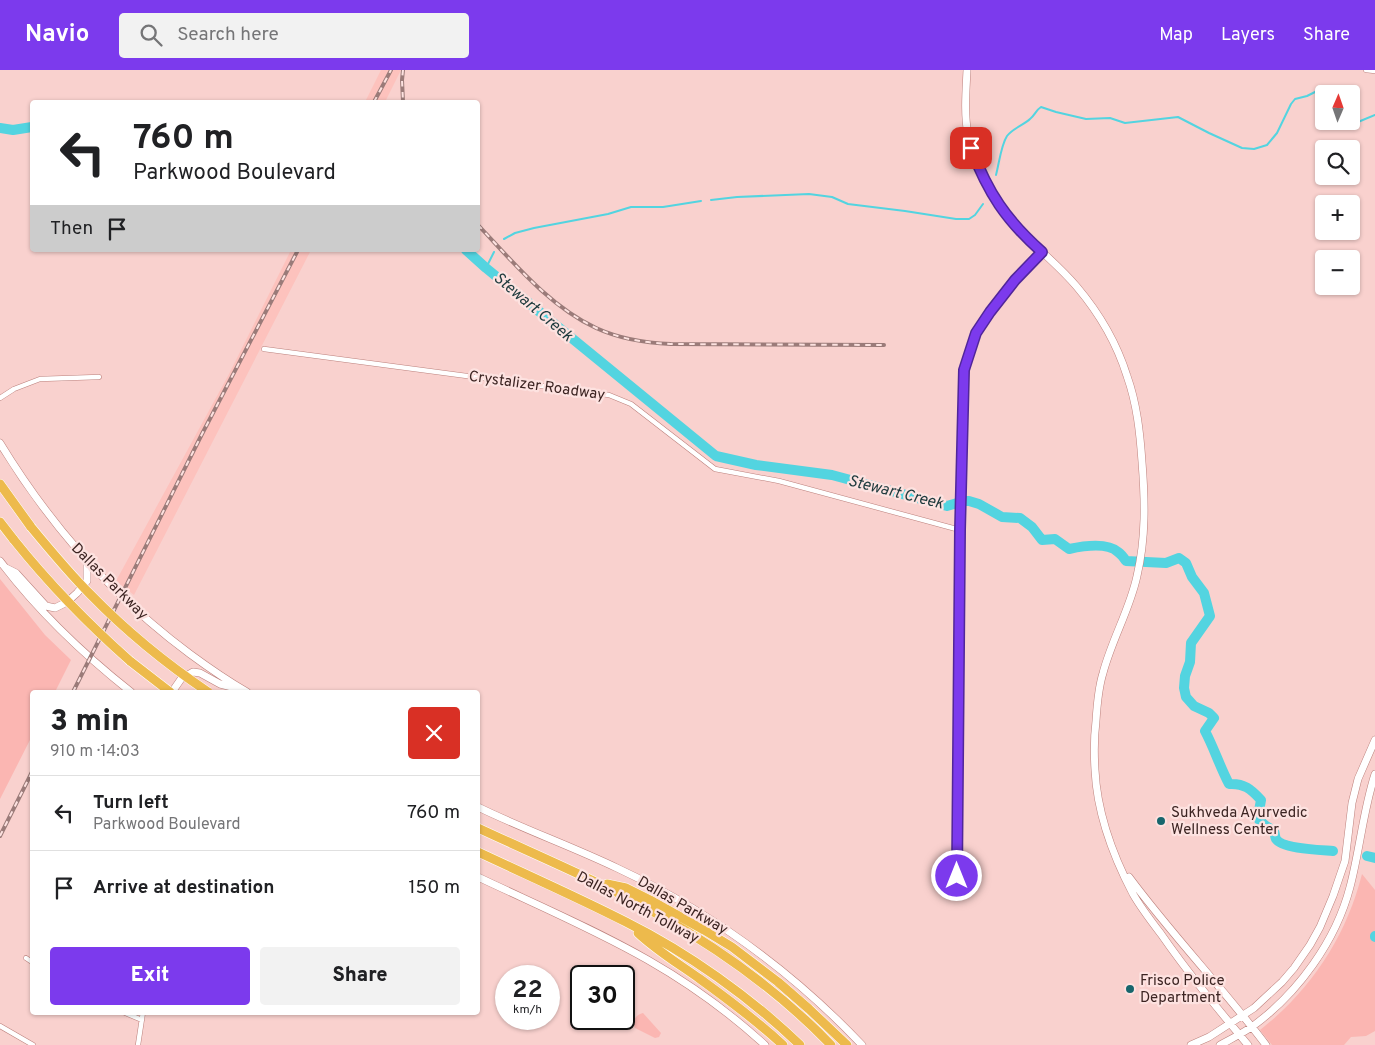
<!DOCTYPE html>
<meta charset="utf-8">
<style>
:root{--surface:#fff;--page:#f2f2f2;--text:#202124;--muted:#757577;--line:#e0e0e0;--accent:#7c3aed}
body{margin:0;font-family:Overpass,sans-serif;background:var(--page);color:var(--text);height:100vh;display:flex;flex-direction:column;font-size:19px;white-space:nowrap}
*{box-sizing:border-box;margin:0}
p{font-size:16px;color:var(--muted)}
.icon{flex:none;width:28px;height:28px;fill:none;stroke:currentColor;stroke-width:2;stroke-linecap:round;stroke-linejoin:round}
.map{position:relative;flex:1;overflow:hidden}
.drawer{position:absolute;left:30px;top:620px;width:450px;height:325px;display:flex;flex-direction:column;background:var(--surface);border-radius:5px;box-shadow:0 1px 4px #0004}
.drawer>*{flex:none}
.banner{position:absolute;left:30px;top:30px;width:450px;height:152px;border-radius:5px;box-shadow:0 1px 4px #0004;background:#fff;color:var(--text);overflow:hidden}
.needle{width:32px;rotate:2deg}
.buttons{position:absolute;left:1315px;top:15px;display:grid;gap:10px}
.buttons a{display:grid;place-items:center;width:45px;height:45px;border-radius:5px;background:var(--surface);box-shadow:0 1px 4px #0004;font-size:25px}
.speed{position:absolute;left:495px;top:895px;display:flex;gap:10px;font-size:25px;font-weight:700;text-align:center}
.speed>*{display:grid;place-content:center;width:65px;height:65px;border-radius:50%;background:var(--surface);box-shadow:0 1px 4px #0004;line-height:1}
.speed small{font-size:12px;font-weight:400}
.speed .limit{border:2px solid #111;border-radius:8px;background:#fff;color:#111}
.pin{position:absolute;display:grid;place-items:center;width:42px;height:42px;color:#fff;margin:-21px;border-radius:10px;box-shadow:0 2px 8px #0006}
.me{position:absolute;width:55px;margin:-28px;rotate:0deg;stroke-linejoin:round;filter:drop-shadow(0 0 4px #0008)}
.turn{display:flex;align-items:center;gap:18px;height:105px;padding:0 20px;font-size:22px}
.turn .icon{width:65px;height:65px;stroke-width:2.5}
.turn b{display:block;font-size:35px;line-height:42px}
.then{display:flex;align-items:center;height:48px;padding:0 20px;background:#0003;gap:10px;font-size:19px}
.round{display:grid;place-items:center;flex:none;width:52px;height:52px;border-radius:5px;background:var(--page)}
.head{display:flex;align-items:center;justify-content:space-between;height:85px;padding:0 20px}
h1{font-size:30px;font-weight:800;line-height:38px}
.primary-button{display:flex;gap:10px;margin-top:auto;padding:10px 20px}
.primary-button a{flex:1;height:58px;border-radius:5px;background:var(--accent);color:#fff;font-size:20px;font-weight:800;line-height:58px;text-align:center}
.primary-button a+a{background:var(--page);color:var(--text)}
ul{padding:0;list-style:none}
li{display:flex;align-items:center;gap:15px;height:75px;padding:0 20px;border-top:1px solid var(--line)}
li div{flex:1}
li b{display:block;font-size:19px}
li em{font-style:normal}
header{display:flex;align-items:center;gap:30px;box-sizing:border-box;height:70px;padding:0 25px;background:var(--accent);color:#fff}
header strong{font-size:24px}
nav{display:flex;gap:28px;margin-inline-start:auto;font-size:18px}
.search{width:350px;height:45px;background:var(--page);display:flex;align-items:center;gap:12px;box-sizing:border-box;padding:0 18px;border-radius:5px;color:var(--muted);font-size:19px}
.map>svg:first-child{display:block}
</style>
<header>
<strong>Navio</strong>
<div class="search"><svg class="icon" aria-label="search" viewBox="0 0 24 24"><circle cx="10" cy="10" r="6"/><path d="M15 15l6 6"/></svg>Search here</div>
<nav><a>Map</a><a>Layers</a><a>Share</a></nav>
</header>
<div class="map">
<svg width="1375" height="975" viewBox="0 0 1375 975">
<rect width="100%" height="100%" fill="#f9d1ce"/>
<!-- built -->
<path fill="#fdc2bd" d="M381 0H401L385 32H365Z
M291 180H311L134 525 116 511 229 304Z"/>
<!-- green -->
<path fill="#fbb6b2" d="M0 509 45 565 71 590 55 622H32V666L0 729Z
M1362 804 1375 820V961L1366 966 1351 967 1344 975H1272L1260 960C1311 920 1346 867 1362 804Z
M643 943 661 963 659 967 655 968 635 958 633 953C634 948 638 944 643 943Z"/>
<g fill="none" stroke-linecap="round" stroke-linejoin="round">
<!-- stream -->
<path stroke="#53d4e0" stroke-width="2" d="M1351 48 1358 52 1375 45
M996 105C999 94 1001 75 1007 66 1013 58 1024 55 1030 49 1035 45 1036 40 1041 37L1056 42 1086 49 1110 48 1125 53 1178 47 1209 63 1242 78 1254 79 1267 75 1277 63 1291 34 1295 29 1307 26 1317 21 1331 19 1336 20 1338 24
M711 130 737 127 809 124 832 127 848 134 905 141 956 149H969L975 145 983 134
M504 169 515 163 534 158 608 144 631 137H663L701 131
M486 198 494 182"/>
<!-- river -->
<path stroke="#53d4e0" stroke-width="10" d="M0 58 13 60 32 57
M466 180 486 198 716 386 756 395 832 405 947 436 964 431H969L979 434 1002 447 1020 448 1032 457 1042 470 1055 469 1069 479C1083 476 1107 472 1118 482 1121 484 1124 488 1126 491L1166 493 1179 488 1186 493 1192 507 1204 523 1210 546 1191 573 1190 592 1185 606 1184 618 1186 627 1194 636 1209 643 1214 648 1205 661C1214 678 1220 697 1229 714 1244 713 1251 719 1261 730L1259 741V750L1266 756 1274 761C1275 764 1275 767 1276 769 1282 779 1321 780 1333 781
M1367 786 1375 788
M1375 866V867"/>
<!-- street casing -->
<g stroke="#bc807c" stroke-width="5.5">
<path id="street" d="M1366 0 1375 1
M264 279 609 325 631 334 715 399 779 411 960 460
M0 328 14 319 40 309 99 307
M957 806 960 460 964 300 976 263 990 241 1015 210 1042 182
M26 888 32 892
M123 942 142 950
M0 956 33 975
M138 975 143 942"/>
</g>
<!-- secondary casing -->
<g stroke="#bc807c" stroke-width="8">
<path id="secondary" d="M967 0C966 21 964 44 968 65 974 96 991 129 1012 152 1032 175 1057 193 1077 217 1099 243 1117 274 1127 306 1137 334 1140 363 1142 392 1145 430 1146 468 1137 506 1130 539 1112 569 1103 603 1098 619 1097 635 1096 651 1094 667 1094 684 1095 700 1097 742 1113 786 1133 824 1141 838 1151 851 1161 864 1188 903 1218 939 1248 975
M0 373C50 455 113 527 190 584 209 598 228 611 247 622
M0 491C37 540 83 584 131 622
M6 498 16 503 46 536 55 538 67 532 77 523 87 511V491
M172 622 181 609 193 602 200 603 220 614 236 618
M478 737C523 759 571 776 617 798 709 841 792 901 862 975
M478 807C535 834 594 859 648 890 690 914 730 943 765 975
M1129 807C1172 865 1222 917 1266 975
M1191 975 1209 967 1254 938 1282 912 1294 898 1310 875 1320 857 1333 826 1345 791 1352 733 1358 709 1375 670
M1220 975C1231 969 1243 963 1253 956 1298 923 1336 871 1350 817 1360 779 1363 741 1375 704"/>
</g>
<!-- highway casing -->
<g stroke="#fff" stroke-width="10">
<path id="highway" d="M0 414 31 457
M0 452 14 470
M130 591 170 622
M478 758C538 786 601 812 659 845 721 880 781 923 831 975
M478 782C527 805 577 827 626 852 688 883 750 927 800 975
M607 814 626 818 650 830 704 860 732 877 778 912 809 939 847 975
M638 863C657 881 679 894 700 909 729 930 757 951 783 975"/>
</g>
<!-- street -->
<use href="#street" stroke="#fff" stroke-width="4.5"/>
<!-- secondary -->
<use href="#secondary" stroke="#fff" stroke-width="7"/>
<!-- highway -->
<use href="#highway" stroke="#edba4c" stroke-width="9"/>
<!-- rail casing -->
<g stroke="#9b7b79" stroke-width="4">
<path id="rail" d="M403 0 402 10 403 32
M374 32 391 0
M478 155C513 192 549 236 596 258 620 269 646 273 671 274L884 275
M73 622 202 364 298 180
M0 766 32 702"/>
</g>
<!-- rail -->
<use href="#rail" stroke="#fde2e0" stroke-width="2" stroke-dasharray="5.5" stroke-linecap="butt"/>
<!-- highway-bridge casing -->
<g stroke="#fff" stroke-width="10" stroke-linecap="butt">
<path id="highway-bridge" d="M31 457C50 480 69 503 90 524 126 561 165 593 208 622
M14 470C50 515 87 553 130 591"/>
</g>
<!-- highway-bridge -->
<use href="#highway-bridge" stroke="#edba4c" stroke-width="9"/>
</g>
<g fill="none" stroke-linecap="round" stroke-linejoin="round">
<!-- route casing -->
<g stroke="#51269a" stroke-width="12">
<path id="route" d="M957 806 960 460 964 300 976 263 990 242 1015 210 1042 182C1006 150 988 123 971 78"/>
</g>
<!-- route -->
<use href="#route" stroke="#7c3aed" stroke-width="9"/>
</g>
<!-- markers -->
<g fill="#17656c" stroke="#fde2e0" stroke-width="2">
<circle cx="1161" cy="751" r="5"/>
<circle cx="1130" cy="919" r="5"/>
</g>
<g text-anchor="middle" stroke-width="4.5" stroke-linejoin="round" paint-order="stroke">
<!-- street labels -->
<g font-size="15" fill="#3c2422" stroke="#fde2e0">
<text transform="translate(537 315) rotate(8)" y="5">Crystalizer Roadway</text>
<text transform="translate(110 511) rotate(45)" y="5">Dallas Parkway</text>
<text transform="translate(683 835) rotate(30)" y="5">Dallas Parkway</text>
<text transform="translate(638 837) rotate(28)" y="5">Dallas North Tollway</text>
</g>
<!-- poi labels -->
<g font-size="15" fill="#3c2422" stroke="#fde2e0" text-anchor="start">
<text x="1171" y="747">Sukhveda Ayurvedic<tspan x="1171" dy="17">Wellness Center</tspan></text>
<text x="1140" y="915">Frisco Police<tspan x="1140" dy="17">Department</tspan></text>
</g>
<!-- water labels -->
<g font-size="16" font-style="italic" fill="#1e3a3d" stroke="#fde2e0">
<text transform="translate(534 236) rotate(40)" y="6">Stewart Creek</text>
<text transform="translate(896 421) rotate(14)" y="6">Stewart Creek</text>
</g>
</g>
</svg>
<div class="buttons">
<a><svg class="needle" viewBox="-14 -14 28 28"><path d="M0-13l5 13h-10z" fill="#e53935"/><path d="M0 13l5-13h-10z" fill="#757577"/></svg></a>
<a><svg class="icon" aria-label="search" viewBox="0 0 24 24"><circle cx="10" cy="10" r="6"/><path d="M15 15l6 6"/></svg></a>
<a>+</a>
<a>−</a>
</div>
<div class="speed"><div>22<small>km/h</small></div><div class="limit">30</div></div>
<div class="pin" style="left:971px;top:78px;background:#d93025"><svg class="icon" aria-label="arrive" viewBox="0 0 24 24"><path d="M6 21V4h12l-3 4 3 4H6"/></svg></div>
<svg class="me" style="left:957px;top:806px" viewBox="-20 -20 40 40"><circle r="17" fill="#7c3aed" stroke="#fff" stroke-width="3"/><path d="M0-11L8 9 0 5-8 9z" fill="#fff"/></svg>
<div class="banner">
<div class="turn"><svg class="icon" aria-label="left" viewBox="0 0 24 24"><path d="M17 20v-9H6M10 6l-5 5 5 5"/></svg><div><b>760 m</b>Parkwood Boulevard</div></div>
<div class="then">Then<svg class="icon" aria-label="arrive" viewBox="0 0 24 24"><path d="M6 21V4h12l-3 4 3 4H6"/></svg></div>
</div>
<section class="drawer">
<div class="head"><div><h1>3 min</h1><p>910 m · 14:03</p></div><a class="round" style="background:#d93025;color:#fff"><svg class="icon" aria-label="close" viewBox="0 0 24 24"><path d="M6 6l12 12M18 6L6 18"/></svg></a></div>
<ul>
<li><svg class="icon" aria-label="left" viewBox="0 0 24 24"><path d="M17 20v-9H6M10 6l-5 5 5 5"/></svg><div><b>Turn left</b><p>Parkwood Boulevard</p></div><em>760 m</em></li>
<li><svg class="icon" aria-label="arrive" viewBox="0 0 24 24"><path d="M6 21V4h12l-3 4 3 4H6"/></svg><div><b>Arrive at destination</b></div><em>150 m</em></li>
</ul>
<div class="primary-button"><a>Exit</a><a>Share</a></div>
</section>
</div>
